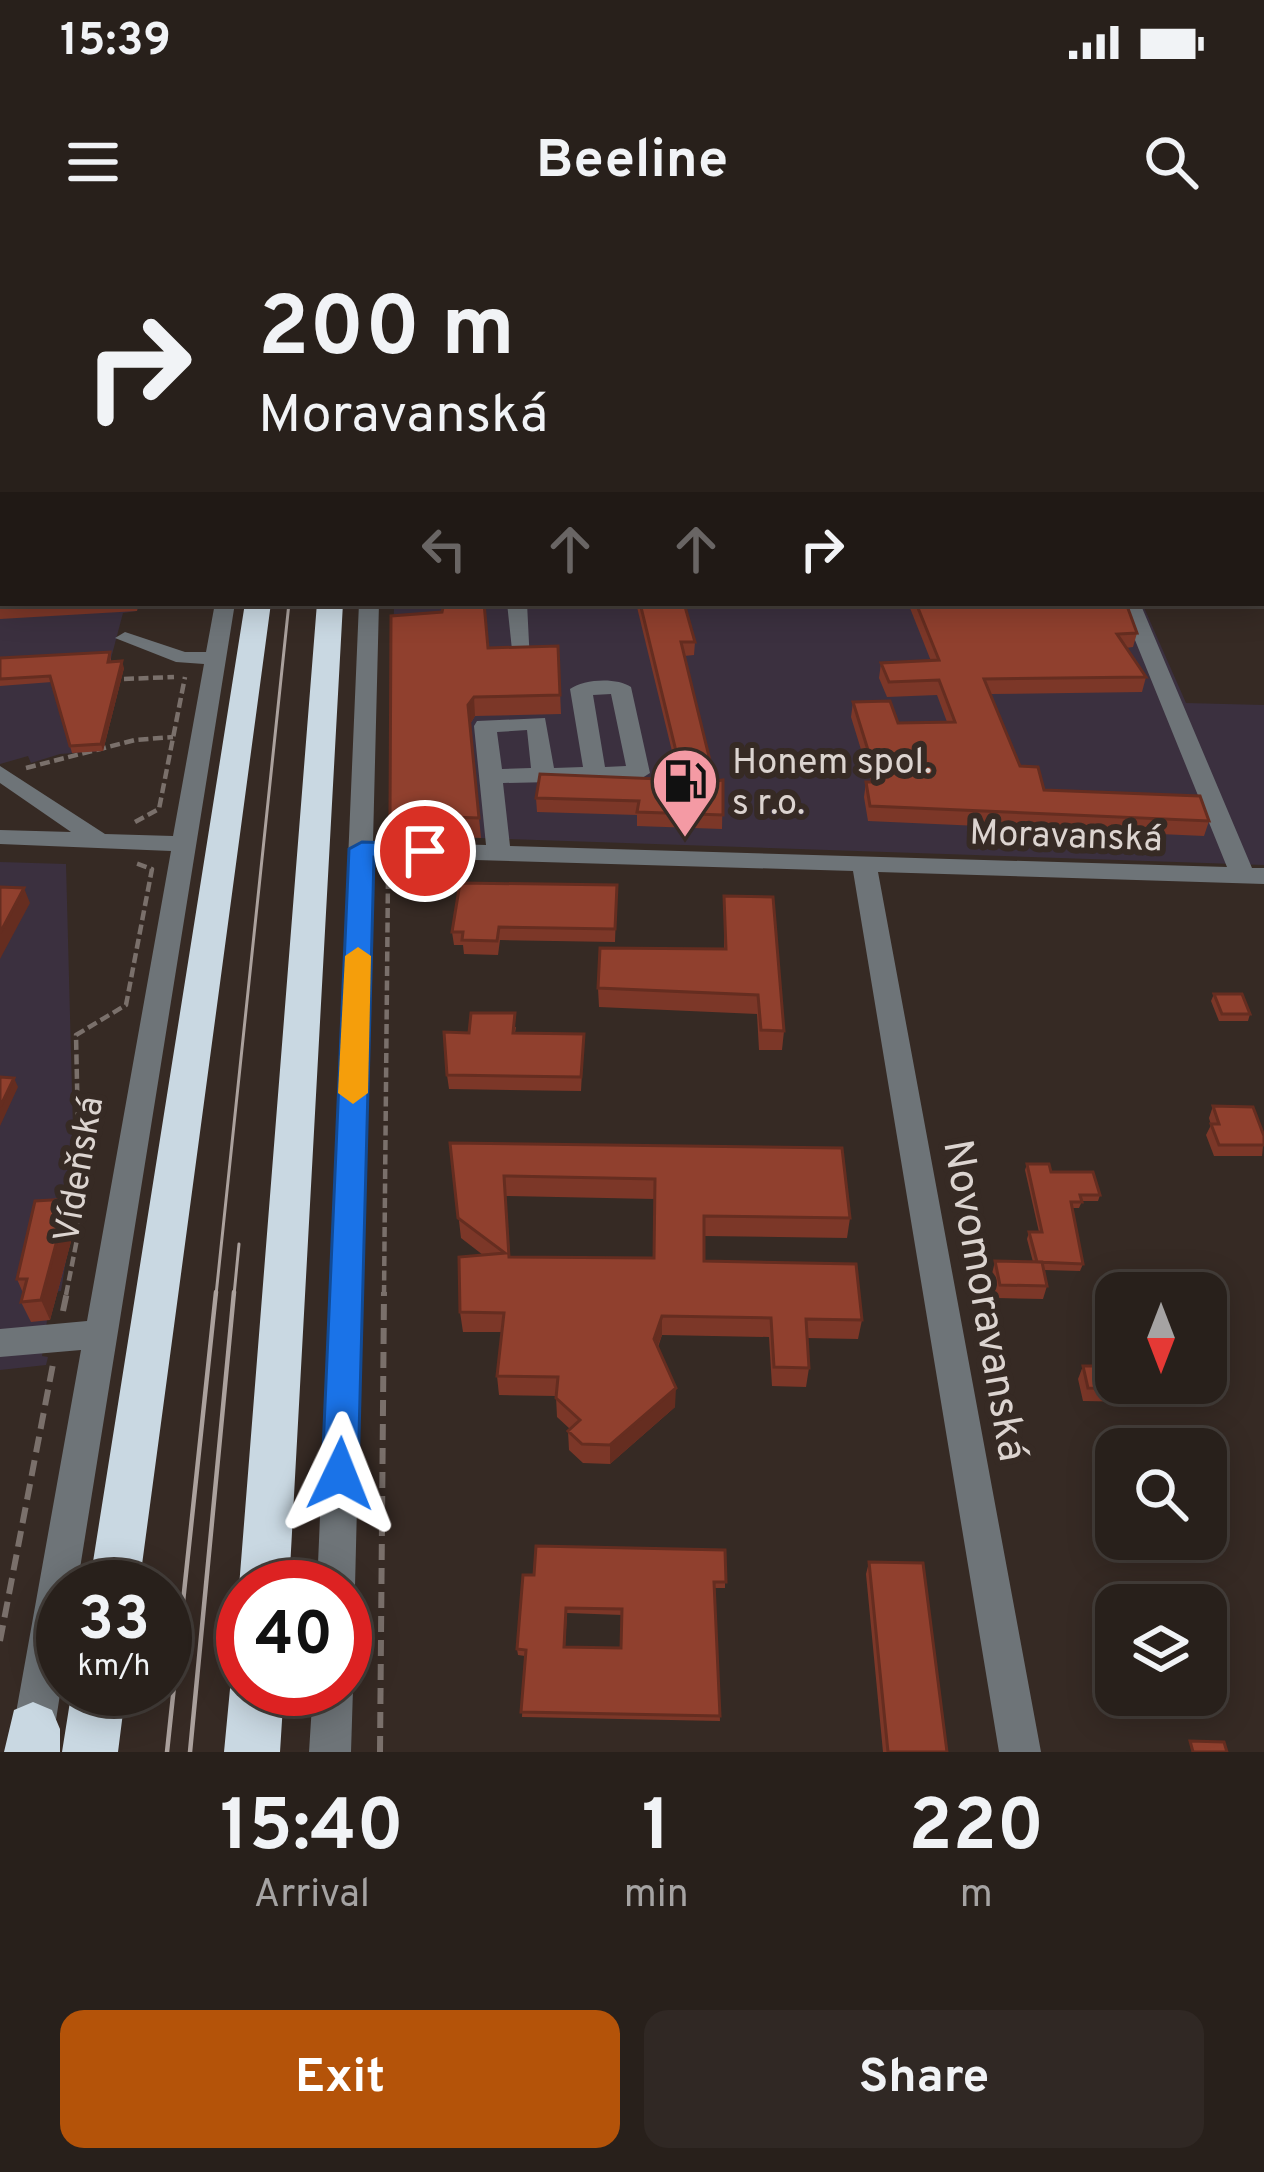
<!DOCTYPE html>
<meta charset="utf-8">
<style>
:root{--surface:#28201b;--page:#302824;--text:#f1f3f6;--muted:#a5a3a3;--line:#443e3a;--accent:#b45309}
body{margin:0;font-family:Overpass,sans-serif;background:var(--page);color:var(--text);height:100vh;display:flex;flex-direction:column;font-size:45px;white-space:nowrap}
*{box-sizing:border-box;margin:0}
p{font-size:39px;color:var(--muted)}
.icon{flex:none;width:66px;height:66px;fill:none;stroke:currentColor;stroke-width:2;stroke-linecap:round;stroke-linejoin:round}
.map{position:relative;height:1512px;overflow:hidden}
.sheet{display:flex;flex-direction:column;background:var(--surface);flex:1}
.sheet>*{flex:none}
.banner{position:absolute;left:0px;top:0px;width:1266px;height:366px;box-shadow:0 6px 30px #0003,0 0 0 3px var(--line);background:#28201b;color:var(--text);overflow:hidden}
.needle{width:78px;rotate:180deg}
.controls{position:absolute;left:1095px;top:1032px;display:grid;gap:24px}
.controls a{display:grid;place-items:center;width:132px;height:132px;border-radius:24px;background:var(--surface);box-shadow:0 6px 30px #0003,0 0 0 3px var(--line);font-size:60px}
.speed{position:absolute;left:36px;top:1320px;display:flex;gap:24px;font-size:60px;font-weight:700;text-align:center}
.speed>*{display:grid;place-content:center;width:156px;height:156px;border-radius:50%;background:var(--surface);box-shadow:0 6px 30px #0003,0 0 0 3px var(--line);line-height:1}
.speed small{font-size:30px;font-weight:400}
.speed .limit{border:18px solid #d22;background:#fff;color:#111}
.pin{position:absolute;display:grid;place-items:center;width:102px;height:102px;color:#fff;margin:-51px;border:6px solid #fff;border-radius:50%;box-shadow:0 3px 12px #0007}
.me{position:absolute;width:132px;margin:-66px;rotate:2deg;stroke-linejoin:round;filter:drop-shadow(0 0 9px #0008)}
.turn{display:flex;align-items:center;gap:42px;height:252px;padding:0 60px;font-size:54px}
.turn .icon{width:156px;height:156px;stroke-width:2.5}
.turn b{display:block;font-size:84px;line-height:102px}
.lanes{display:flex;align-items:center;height:114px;padding:0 60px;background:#0003;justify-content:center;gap:60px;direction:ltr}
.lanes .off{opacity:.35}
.eta{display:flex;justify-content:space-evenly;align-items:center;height:204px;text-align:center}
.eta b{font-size:72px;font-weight:700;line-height:84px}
.action{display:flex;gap:24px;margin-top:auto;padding:24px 60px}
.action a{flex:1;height:138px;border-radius:24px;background:var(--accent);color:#fff;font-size:48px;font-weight:700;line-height:138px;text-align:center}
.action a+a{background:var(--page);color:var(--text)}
.status{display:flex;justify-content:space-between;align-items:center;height:84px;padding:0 60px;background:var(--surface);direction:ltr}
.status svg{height:33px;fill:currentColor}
header{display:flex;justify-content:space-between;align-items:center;height:156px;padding:0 60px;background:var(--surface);font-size:54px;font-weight:700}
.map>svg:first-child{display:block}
</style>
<div class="status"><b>15:39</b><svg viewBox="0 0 49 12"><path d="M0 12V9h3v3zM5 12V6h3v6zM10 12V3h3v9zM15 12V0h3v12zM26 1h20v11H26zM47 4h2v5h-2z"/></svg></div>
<header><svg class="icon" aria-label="menu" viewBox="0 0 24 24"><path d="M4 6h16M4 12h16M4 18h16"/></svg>Beeline<svg class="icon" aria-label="search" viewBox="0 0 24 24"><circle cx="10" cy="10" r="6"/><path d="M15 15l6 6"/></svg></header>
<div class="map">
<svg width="1264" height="1512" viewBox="0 0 1264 1512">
<rect width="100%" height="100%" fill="#362a24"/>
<!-- industrial -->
<path fill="#3b303f" d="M0 190 3 363H139L137 371 123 373 105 441 102 511 60 514 31 523 28 516 0 524Z
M394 363H1142L1186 463 1264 465V625L391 595Z
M0 622 66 624 75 965 61 1051 51 1052 42 1116 48 1117 46 1125 0 1130Z"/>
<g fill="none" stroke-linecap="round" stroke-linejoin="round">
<!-- stream -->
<path stroke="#0b191e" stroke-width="4.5" d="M96 0 102 3"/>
<!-- path-far1 -->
<path stroke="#7a706b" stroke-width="4.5" stroke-dasharray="10 4.5" stroke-linecap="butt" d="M124 439 174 437
M26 528 135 500 173 497
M135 582 159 569 185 437
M66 1055 80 984 76 795 126 765 152 629 135 623
M384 1055 388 636"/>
<!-- path -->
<path stroke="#7a706b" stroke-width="6" stroke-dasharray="16 8" stroke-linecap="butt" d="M63 1071 67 1052
M0 1401 53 1124
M380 1512 384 1052"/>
<!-- minor -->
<path fill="#6e7478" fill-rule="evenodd" d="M274 0H286V3H274Z
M374 0H386V3H374Z
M579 0H591L592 3H580Z
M754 0H834L751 3Z
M215 363H235L77 1347H63V1435L51 1512H9L81 1110 0 1117V1089L87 1081 171 611 0 604V590L71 592 0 543V526L105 594 173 596 204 424 176 422 115 398 125 392 185 412H206Z
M359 363H379L373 602 486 605 474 486 477 481 545 478 554 528 583 527 570 449C583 439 617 437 631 447L650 533 639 540 503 543 510 606 1227 627 1120 363H1140L1252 628H1264V644L878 632 1041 1512H999L853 631 373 617 355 1347 345 1362V1347H317ZM611 454 626 526 605 527 593 455ZM527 490 531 528 502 529 497 492Z
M507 363H527L530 423 523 425 513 419Z
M345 1434 353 1449 351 1512H309L313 1449H345Z"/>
<!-- highway -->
<path fill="#c9d8e2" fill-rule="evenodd" d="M302 0H318L319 3H301Z
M347 0H363L364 3H346Z
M245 363H271L139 1347H89Z
M317 363H343L289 1347H243V1358L239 1347Z
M243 1428V1449H284L280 1512H224L230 1449Z
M72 1449H126L118 1512H62Z
M33 1462 52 1470 60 1489V1512H4L14 1470Z"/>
<!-- tram-far1 -->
<path stroke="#aba19d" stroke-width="3" d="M216 1055 289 363
M234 1055 239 1004"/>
<!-- tram -->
<path stroke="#aba19d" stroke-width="4.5" d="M167 1512 216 1052
M190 1512 234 1052"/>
</g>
<!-- wall -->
<path fill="#7c3728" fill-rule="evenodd" d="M0 293 3 363H139L137 371 0 379Z
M636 363H684L695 402 694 415 684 416 715 541 723 540 722 589 637 586V575L537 572 536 558 679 540Z
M908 363H1126L1137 393 1133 407 1126 408 1146 437 1142 452 990 454 1020 526 1044 550 1209 581 1204 596 868 581 864 557 866 542H871L851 477 853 462 898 483 947 482 937 455 887 457 879 438 881 423 931 421Z
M558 406 561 474 475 476 470 484 481 598 393 594 390 575 488 408Z
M110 412 111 422 124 428 103 511 72 513 52 442 0 446V418Z
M617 645 615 702 500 700 498 715 464 714 463 705H454L452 692Z
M724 656 784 791 782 810H759L757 774 599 767 598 748 724 709Z
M1214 754 1250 774 1248 781H1219L1211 761Z
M516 787 515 793 584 794 581 851 449 849 447 835 469 793Z
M1213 866 1264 896 1262 916H1214L1206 895 1211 885 1209 878Z
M450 903 842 908 850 978 847 998 704 996V1021L862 1080 858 1099 807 1098 809 1128 806 1147 772 1146 769 1097 662 1095 658 1107 675 1167 610 1224 583 1223 569 1210 568 1191 570 1189 557 1177 556 1156 499 1155 497 1136 502 1092H463L460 1072 483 1015 461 998ZM506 956 655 959 654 1018 510 1017Z
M1027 924 1051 932 1100 955 1098 961H1082L1079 968H1072L1083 1024 1080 1031 1044 1030 1047 1046 1043 1059 996 1058 992 1034 995 1021 1033 1022 1027 999 1029 992H1039L1025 930Z
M77 979 50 1080 31 1082 21 1062 23 1053 17 1039Z
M1083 1126 1144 1149 1138 1162 1083 1161 1078 1139Z
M725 1310V1348H715L720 1481 522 1477 525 1416 518 1415 517 1409 534 1335ZM567 1373 622 1375 621 1408 565 1407Z
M869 1322 947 1512H883L866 1334Z"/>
<!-- shaded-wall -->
<path fill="#652d20" d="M122 421 124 428 103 511 101 504Z
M474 457 475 476 470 484 468 465Z
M24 648 30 663 0 719V693Z
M14 838 18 847 0 886V867Z
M68 959 77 979 50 1080 41 1060Z
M662 1076V1095L653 1118 654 1099Z
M676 1148 675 1167 610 1224V1205Z"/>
<!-- building -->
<path fill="#90402e" stroke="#652d20" stroke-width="3" fill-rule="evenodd" d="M395 0H419L420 3H395Z
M475 0H500L501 3H476Z
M607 0H789L791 3H608Z
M3 184V233H0V193H2Z
M3 285V363H11L0 364V293Z
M444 363H484L488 408 558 406 560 455 474 457 468 465 479 578 390 575 391 376 442 372Z
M640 363H684L695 402H681L715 541 723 540V575L637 572 639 561 536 558 540 534 683 540Z
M916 363H1126L1137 393 1117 394 1146 437 984 439 1020 526 1038 527 1044 550 1200 556 1209 581 870 566 866 542H878L853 462 890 461 898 483 955 482 939 440 889 442 881 423 939 420Z
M110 412 108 422 122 421 101 504 70 506 50 436 0 439V418Z
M460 643 617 645 615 689 499 687 497 701 462 700 463 692H452Z
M0 647 24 648 0 693Z
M724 656 773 657 784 791 761 790 758 755 598 748 600 708 726 709Z
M1214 754H1242L1250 774H1222Z
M471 773H515L513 793 584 794 581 837 447 835 444 792 469 793Z
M0 837 14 838 0 867Z
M1213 866 1253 867 1264 896V905H1219L1211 884H1219Z
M450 903 842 908 850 978 704 976V1021L856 1024 862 1080 806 1079 809 1128 774 1127 771 1078 662 1076 654 1099 676 1148 610 1205 582 1204 568 1191 580 1180 556 1158 558 1137 497 1136 504 1073 460 1072 459 1017 505 1013 458 978ZM504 936 655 939 654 1018 509 1017Z
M1027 924H1049L1051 932H1093L1100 955H1080L1082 962H1071L1083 1024 1037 1022 1029 992H1042Z
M68 959 41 1060 21 1062 27 1039H17L35 961Z
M995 1021 1042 1022 1047 1046 1000 1045Z
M1083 1126H1116V1143H1142L1144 1149 1088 1148Z
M536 1306 725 1310 726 1342H714L720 1476 521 1472 526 1410 517 1409 523 1335H534ZM566 1368 622 1369 621 1408 564 1407Z
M869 1322 923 1323 947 1512H888Z
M1190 1501 1224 1502 1227 1512H1193Z"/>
<!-- route -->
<path fill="#1a73e8" stroke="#114b97" stroke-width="3" d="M362 602 425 604 437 611 425 619 374 617 358 1234 353 1246 340 1251 327 1246 322 1234 349 609Z"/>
<!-- slow -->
<path fill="#f59e0b" d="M358 707 371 716 368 853 353 864 338 853 345 716Z"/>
<!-- icons -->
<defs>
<g id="fuel-pin" transform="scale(3.45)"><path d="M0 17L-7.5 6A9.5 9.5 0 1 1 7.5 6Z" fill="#f49aa4" stroke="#362a24"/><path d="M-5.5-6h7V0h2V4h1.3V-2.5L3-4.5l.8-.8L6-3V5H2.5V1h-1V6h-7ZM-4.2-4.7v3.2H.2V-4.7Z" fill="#111"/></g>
</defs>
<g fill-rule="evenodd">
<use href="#fuel-pin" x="685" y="541"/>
</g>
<g text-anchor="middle" stroke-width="12" stroke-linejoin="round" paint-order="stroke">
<!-- poi labels -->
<g font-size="36" fill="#dcd4d0" stroke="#362a24" text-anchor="start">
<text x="732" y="533">Honem spol.<tspan x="732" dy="41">s r.o.</tspan></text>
</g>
<!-- street labels -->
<g font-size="36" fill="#dcd4d0" stroke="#362a24">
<text transform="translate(1066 594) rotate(2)" y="13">Moravanská</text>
<text transform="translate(77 929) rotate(-80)" y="13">Vídeňská</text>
</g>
<!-- near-street labels -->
<g font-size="42" fill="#dcd4d0" stroke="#362a24">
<text transform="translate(987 1060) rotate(80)" y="15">Novomoravanská</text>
</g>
</g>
</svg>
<div class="controls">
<a><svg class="needle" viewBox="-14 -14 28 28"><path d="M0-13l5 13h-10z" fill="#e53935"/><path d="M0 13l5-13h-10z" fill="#a5a3a3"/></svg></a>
<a><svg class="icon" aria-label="search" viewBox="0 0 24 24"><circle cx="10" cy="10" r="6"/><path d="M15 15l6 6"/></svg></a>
<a><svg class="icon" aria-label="layers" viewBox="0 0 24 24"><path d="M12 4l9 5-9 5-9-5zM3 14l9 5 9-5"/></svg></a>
</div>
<div class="speed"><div>33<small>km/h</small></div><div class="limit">40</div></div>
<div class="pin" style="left:425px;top:611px;background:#d93025"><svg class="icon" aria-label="arrive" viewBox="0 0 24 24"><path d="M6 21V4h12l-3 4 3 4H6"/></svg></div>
<svg class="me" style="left:340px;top:1234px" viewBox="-20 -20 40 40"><path d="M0-17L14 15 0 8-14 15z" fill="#1a73e8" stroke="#fff" stroke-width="4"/></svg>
<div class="banner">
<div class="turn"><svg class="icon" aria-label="right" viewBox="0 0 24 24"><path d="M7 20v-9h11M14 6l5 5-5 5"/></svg><div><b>200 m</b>Moravanská</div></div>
<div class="lanes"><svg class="icon off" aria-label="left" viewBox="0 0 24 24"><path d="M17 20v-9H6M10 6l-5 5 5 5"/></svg><svg class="icon off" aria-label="ahead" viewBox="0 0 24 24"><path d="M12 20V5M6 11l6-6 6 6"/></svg><svg class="icon off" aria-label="ahead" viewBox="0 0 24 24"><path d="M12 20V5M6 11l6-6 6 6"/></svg><svg class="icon" aria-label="right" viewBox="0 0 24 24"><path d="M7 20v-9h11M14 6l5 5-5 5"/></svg></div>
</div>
</div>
<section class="sheet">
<div class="eta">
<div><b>15:40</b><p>Arrival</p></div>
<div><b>1</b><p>min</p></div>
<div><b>220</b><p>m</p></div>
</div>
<div class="action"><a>Exit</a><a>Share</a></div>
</section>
